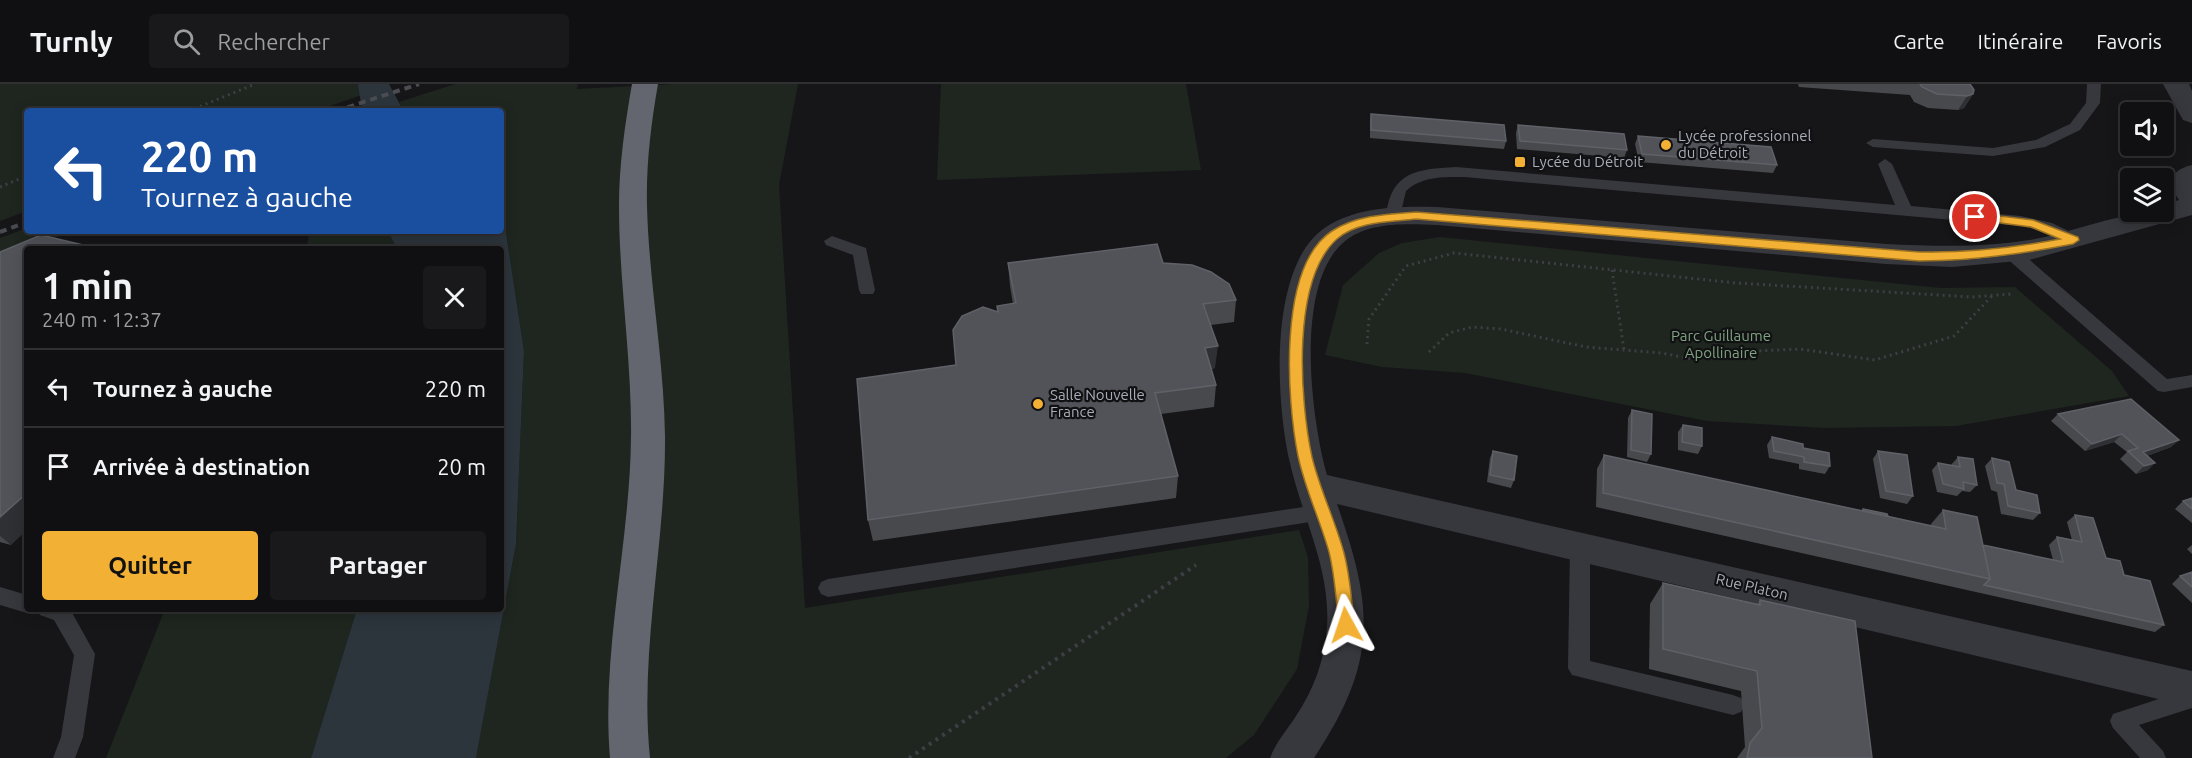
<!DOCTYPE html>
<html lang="fr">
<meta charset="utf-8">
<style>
:root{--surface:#101012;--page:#19191b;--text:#f1f3f6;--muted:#9c9d9f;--line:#303032;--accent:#f2b134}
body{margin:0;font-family:Ubuntu,sans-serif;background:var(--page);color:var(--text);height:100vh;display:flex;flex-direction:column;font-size:22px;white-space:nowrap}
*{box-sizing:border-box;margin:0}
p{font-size:20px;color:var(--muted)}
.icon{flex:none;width:33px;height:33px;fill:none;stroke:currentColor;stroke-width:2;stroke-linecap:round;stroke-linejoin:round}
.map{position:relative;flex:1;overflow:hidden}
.drawer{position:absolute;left:24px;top:162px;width:480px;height:366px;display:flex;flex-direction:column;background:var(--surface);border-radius:6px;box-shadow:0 3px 15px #0003,0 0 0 2px var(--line)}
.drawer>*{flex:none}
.hud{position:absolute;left:24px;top:24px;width:480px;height:126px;border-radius:6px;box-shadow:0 3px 15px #0003,0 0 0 2px var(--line);background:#1a4fa0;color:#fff;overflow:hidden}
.controls{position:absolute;left:2120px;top:18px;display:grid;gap:12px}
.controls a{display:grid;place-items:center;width:54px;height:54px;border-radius:6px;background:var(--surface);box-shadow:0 3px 15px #0003,0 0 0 2px var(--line);font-size:30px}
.pin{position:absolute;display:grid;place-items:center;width:51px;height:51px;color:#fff;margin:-26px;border:3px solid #fff;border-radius:50%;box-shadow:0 2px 6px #0007}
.me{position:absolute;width:66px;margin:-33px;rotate:355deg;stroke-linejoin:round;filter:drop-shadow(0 0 4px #0008)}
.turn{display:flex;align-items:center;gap:21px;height:126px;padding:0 18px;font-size:27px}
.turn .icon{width:78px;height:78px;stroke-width:2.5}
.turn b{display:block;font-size:42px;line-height:51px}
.round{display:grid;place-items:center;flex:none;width:63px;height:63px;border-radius:6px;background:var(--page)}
.summary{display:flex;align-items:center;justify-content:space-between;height:102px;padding:0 18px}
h1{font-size:36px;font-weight:700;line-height:45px}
.primary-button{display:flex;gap:12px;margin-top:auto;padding:12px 18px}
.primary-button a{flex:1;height:69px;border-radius:6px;background:var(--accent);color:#111;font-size:24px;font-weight:700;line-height:69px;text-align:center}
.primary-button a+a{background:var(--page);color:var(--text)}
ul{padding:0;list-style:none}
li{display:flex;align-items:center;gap:18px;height:78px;padding:0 18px;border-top:2px solid var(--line)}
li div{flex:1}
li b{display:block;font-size:22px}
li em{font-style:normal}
header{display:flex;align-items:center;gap:36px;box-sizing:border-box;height:84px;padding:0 30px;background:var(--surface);border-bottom:2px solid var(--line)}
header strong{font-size:28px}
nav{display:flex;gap:33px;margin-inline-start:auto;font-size:21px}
.search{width:420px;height:54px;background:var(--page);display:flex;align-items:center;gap:15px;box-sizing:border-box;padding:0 21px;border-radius:6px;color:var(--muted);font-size:22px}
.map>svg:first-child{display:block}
</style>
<header>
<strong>Turnly</strong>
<div class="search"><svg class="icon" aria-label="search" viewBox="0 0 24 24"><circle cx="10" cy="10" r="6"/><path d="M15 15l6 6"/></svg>Rechercher</div>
<nav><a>Carte</a><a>Itinéraire</a><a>Favoris</a></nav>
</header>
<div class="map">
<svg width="2192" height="674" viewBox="0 0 2192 674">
<rect width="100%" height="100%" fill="#161618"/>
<!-- green -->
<path fill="#1e261f" d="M0 0H358L359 3 368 9 315 27H27V127L0 137Z
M455 0H578L577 5 674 0H798L779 101 805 524 1299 446 1308 473 1309 522 1297 585 1254 651 1226 674H476L516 460 524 267 501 116V27L403 26 399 18Z
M941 0H1186L1201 86 937 96Z
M27 144V147H71L0 176V154Z
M310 147H388L397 165H306Z
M1440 153 1941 204 2015 203 2112 287 2129 312 1956 342 1825 344 1707 337 1465 289 1382 283 1325 271 1343 201 1379 169 1402 159Z
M165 525H357L311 674H106Z"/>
<!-- water -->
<path fill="#2c353c" d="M358 0H389L403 26 440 27H362Z
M501 116 524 267 516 460 476 674H311L357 525H501V165H397L388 147H501Z"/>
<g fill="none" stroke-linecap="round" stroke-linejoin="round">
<!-- path-far1 -->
<path stroke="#3d3f44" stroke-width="3" stroke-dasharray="2 4" stroke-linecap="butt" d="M189 27 255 0
M0 103 27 92
M1612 186 1624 266
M1367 260 1369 235 1406 182 1454 169 1736 199 1972 213 2011 210
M1429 268 1449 249 1472 243 1501 245 1586 263 1661 269 1693 275 1735 268 1800 265 1875 276 1954 252 1992 212"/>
<!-- path -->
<path stroke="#3d3f44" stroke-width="4" stroke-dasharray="3 5" stroke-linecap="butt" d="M909 674 1196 481"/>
<!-- lane -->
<path fill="#37383d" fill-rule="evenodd" d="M2087 0H2101L2100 19 2080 46 2045 63 1993 72 1873 63 1866 59 1873 55 1993 64 2036 56 2070 40 2086 19Z
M1885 75 1892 80 1911 122 2021 132 2052 139 2079 152 2081 156 2073 161 2042 147 2021 142 1464 93C1444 93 1422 92 1406 107L1399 136 1394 137 1386 132C1391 88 1416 85 1456 83L1895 121 1878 80Z
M832 152 866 164 875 206 873 210H861L859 206 853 171 826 161 824 157Z
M2010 163 2016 164 2167 295 2192 291V303L2164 308 2158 307 2004 172 2002 168 2004 164Z
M1323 420 1330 423 1333 428 1330 433 1323 436 828 513 821 510 818 504 821 498 828 495Z
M1580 455 1587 457 1590 463V577L1733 611 1741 614 1744 621 1741 628 1733 631 1572 591 1568 584 1570 463 1573 457Z
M0 503 27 511V525L34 526 27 529 0 521Z
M37 525H70L95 570 83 653 75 674H53L61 653 74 571 54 536 40 531Z
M2192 604V624L2139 641 2163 667 2166 674H2140L2113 644 2110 637 2113 630Z"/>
<!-- street -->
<path fill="#37383d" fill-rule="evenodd" d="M2163 0H2189L2192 7V39L2183 36Z
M2192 81V131L2029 176 1952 183 1886 180 1437 141C1408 140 1368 137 1344 158 1294 200 1311 334 1327 391L2192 587V623L1337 420C1374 525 1378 578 1314 674H1270C1276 658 1287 646 1296 632 1314 605 1325 575 1327 543 1331 484 1301 431 1289 375 1276 315 1268 181 1326 143 1358 122 1401 122 1437 123L1886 160C1933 162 1981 164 2029 156 2074 149 2116 128 2163 128V121L2179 116C2167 99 2170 86 2192 81Z"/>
<!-- highway -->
<path fill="#63666e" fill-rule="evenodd" d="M632 0H658C651 40 646 81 647 122 649 199 664 275 665 352 666 459 639 567 650 674H610C601 567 630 460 631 353 632 276 619 199 619 122 619 81 625 40 632 0Z"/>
<!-- rail -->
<path stroke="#4a4c52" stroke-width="4" stroke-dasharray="7 5" stroke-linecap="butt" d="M336 27 419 0
M0 148 27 138"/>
</g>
<!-- wall -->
<path fill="#47494d" d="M1798 0H1970L1973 10 1964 24 1958 26 1928 24 1914 18 1910 11 1799 3Z
M1371 30 1506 57 1504 65 1370 54V37Z
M1518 41 1627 66 1624 74 1517 65 1516 49Z
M1638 52 1777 81 1773 89 1639 78 1635 60Z
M0 168 11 461 0 458Z
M1008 179H1163L1236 216 1234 238 1211 241 1215 284 1211 285 1216 301 1214 323 1161 330 1178 392 1176 414 873 457 868 436 956 281 1013 220 1010 202Z
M1632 326 1651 370 1647 378 1627 373 1628 334Z
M2058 330 2179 356 2171 363 2147 372 2148 386 2136 390 2120 375 2127 368 2114 358 2085 367 2051 337Z
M1683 341 1702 362 1698 370 1678 366V348Z
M1772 353 1803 364 1830 382 1825 390 1799 385V380L1769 374 1767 361Z
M1493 367 1514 396 1511 404 1487 398 1490 374Z
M1878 367 1913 412 1907 420 1880 414 1873 375Z
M1604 371 1862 427 1863 425 1888 432 1931 442V440L1943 426 1983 461 2053 476 2049 461 2057 453 2072 456 2067 438 2075 431 2106 474 2124 491 2164 541 2155 548 1596 423 1597 385Z
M1958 373 1977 401 1970 408 1962 407 1957 412 1937 408 1932 386 1938 379 1951 381Z
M1992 374 2016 406 2040 429 2033 436 2001 430 1997 408 1991 406 1985 382Z
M2192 414V439L2175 425 2183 417Z
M2192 461V470L2187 465Z
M2192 488V519L2172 500 2180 492Z
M1663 499 1757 520 1760 516 1872 674H1737L1745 663 1741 607 1649 585 1650 520Z"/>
<!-- shaded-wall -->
<path fill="#2f3033" d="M1973 10 1964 24 1958 26 1967 12Z
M1218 262 1215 284 1203 286 1205 264Z
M2122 350 2114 358 2085 367 2092 360Z
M2179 356 2171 363 2136 376 2143 368Z
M2155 379 2148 386 2136 390 2144 382Z
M27 409V446L11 461 0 452V433Z"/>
<!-- building -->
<path fill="#525359" stroke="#5f6168" stroke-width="1.5" d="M1920 0H1970L1974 6 1973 10 1967 12 1937 10 1922 3Z
M1371 30 1504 41 1506 57 1371 46Z
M1518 41 1624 50 1627 66 1520 57Z
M1638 52 1771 63 1777 81 1642 70Z
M41 151 100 165H27V409L0 433V168Z
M1157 160 1163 179 1192 181 1211 188 1229 200 1236 216 1203 220 1218 262 1205 264 1216 301 1155 309 1178 392 868 436 857 295 956 281 953 246 962 232 983 223 998 228 997 222 1016 219 1008 179Z
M2131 315 2179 356 2143 368 2155 379 2144 382 2128 367 2138 364 2122 350 2092 360 2058 330Z
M1632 326 1652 330 1651 370 1631 366Z
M1683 341 1702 344V362L1682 358Z
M1772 353 1803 360V364L1829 369 1830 382 1804 378V373L1774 367Z
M1493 367 1517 372 1514 396 1490 391Z
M1878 367 1907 371 1913 412 1886 407Z
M1604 371 1946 445 1943 426 1977 433 1990 495 1603 409Z
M1958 373 1973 375 1977 401 1963 398 1964 405 1943 400 1938 379 1960 383Z
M1992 374 2009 378 2016 406 2037 411 2040 429 2008 422 2004 400 1997 399Z
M2192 414V425L2183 417Z
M1863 425 1887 430 1888 432 1863 427Z
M2075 431 2093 434 2106 474 2120 477 2124 491 2150 497 2164 541 1984 501 1990 495 1983 461 2063 478 2057 453 2082 458Z
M2192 488V503L2180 492Z
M1663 499 1760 521V516L1855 537 1872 674H1747L1750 659 1762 644 1757 587 1663 565Z"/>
<!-- route -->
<path fill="#f2b134" stroke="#9d7322" stroke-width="1.5" d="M1416 128 1919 168C1967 169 2013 164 2060 155L2031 143 1970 135 1969 133 1975 129 2033 136 2078 153 2079 156 2073 160C2022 170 1972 177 1919 177L1416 135C1391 138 1357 137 1337 155 1291 196 1300 317 1312 373 1320 406 1335 436 1344 469 1350 492 1352 516 1354 541L1352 545 1346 547 1341 545 1339 541C1336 516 1335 492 1329 468 1320 436 1305 405 1298 372 1287 317 1277 183 1332 147 1357 131 1388 130 1416 128Z"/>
<!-- markers -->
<g fill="#f2b134" stroke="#111113" stroke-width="2">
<circle cx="1666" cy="61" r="6"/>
<rect x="1514" y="72" width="12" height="12" rx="3"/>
<circle cx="1038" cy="320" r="6"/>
</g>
<g text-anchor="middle" stroke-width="4.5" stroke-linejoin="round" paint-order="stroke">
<!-- poi labels -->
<g font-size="15" fill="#a8adb8" stroke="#111113" text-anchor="start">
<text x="1678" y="57">Lycée professionnel<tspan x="1678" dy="17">du Détroit</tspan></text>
<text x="1532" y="83">Lycée du Détroit</text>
<text x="1050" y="316">Salle Nouvelle<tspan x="1050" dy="17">France</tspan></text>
</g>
<!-- park labels -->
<g font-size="15" fill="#7fa381" stroke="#111113">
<text x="1721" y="257">Parc Guillaume<tspan x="1721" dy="17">Apollinaire</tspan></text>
</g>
<!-- street labels -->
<g font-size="15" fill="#a8adb8" stroke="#111113">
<text transform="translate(1752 503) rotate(13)" y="5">Rue Platon</text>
</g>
</g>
</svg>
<div class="controls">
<a><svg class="icon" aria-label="sound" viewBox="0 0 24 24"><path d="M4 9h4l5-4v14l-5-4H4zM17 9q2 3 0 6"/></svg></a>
<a><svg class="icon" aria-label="layers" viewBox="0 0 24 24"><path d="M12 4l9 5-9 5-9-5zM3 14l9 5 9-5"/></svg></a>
</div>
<div class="pin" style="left:1975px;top:133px;background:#d93025"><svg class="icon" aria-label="arrive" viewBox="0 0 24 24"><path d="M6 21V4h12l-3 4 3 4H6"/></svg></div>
<svg class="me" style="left:1346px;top:541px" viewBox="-20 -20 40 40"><path d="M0-17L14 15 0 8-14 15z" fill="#f2b134" stroke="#fff" stroke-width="4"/></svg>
<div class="hud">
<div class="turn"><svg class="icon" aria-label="left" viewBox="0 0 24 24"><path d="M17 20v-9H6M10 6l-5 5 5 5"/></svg><div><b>220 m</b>Tournez à gauche</div></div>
</div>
<section class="drawer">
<div class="summary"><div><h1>1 min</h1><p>240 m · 12:37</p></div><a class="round"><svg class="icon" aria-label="close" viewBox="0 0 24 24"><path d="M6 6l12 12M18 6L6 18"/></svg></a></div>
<ul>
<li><svg class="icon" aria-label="left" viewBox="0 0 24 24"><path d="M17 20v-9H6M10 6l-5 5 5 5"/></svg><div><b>Tournez à gauche</b></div><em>220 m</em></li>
<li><svg class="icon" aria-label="arrive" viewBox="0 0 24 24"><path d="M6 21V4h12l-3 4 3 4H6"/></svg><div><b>Arrivée à destination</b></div><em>20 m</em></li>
</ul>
<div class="primary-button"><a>Quitter</a><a>Partager</a></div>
</section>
</div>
